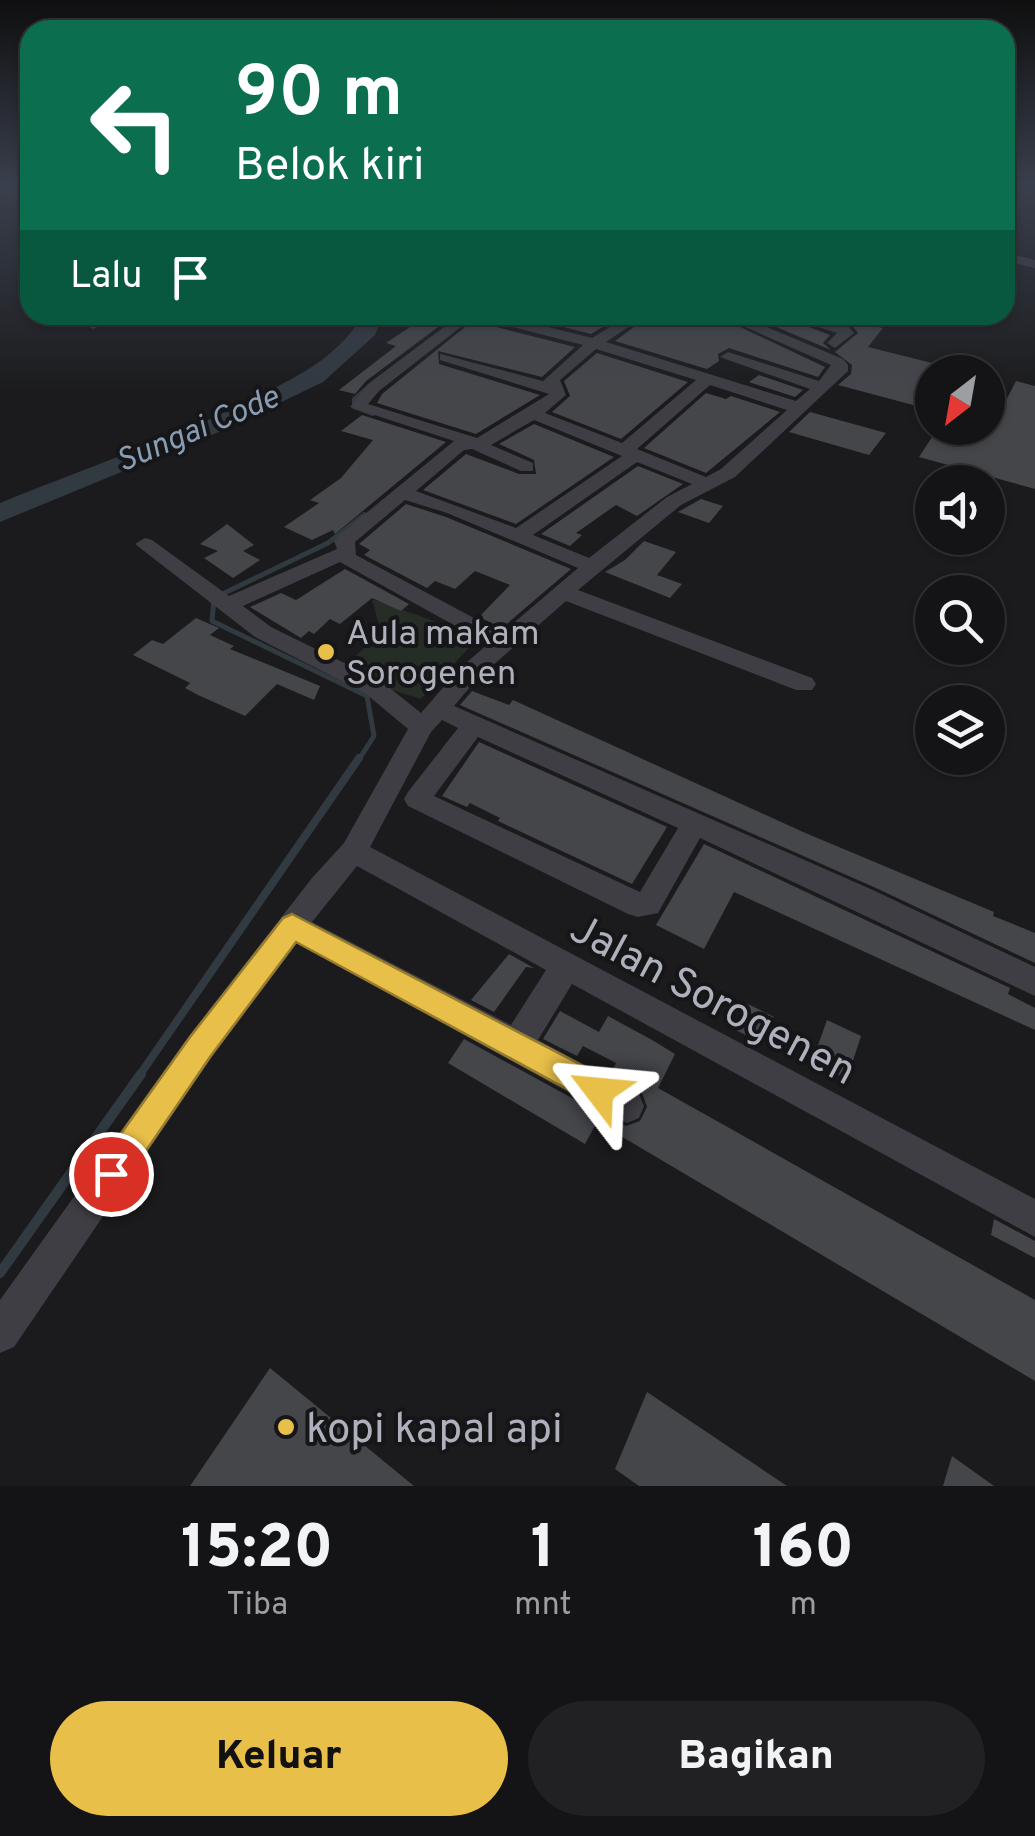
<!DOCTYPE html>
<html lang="id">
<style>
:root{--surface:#141416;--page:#212123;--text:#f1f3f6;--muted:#9d9ea1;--line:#333335;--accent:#e8bf48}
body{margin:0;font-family:Overpass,sans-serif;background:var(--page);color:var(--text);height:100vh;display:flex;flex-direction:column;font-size:38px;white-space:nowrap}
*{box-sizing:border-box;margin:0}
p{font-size:32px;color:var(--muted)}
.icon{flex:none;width:55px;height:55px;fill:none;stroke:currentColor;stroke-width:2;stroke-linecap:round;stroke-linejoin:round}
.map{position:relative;height:1486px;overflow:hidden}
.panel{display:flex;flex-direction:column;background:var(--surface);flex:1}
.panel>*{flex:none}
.top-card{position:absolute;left:20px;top:20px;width:995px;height:305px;border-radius:30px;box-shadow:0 2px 8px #0004,0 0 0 2px var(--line);background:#0b6e4f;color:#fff;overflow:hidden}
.needle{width:65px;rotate:211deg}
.buttons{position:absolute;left:915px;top:355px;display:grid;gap:20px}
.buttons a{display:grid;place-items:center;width:90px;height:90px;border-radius:50%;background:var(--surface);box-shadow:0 2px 8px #0004,0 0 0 2px var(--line);font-size:50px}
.pin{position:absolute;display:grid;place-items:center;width:85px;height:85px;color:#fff;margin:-42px;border:5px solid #fff;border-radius:50%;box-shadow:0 2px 10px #0007}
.me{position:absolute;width:110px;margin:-55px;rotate:299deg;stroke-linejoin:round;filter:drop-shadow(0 0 8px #0008)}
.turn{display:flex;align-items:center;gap:35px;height:210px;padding:0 50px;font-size:45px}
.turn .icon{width:130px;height:130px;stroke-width:2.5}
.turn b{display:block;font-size:70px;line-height:85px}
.then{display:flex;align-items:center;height:95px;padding:0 50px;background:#0003;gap:20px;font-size:38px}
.eta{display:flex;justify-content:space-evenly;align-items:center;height:170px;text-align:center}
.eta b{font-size:60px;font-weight:800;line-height:70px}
.cta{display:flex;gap:20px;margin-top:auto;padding:20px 50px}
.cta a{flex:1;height:115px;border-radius:60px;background:var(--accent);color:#111;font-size:40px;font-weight:800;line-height:115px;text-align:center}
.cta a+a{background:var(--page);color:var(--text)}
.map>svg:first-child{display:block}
</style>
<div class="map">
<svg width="1035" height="1486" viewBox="0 0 1035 1486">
<rect width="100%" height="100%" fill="#1b1b1d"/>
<!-- green -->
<path fill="#252d26" d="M372 599 479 637 421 699 379 686 343 668 381 632Z"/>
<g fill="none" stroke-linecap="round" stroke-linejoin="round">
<!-- stream-far3 -->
<path stroke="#313941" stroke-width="4" d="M369 386 354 399V407L373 414
M360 518 365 514"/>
<!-- stream-far2 -->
<path stroke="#313941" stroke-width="5" d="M358 761 374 736 367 696 212 621 214 598 328 543 364 515"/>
<!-- stream-far1 -->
<path stroke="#313941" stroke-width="8" d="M139 1076 359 758"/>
<!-- stream -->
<path stroke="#313941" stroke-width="10" d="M0 1273 141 1074"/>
<!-- river -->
<path fill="#313941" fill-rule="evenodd" d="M361 315H383L375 335 323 382 221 431 0 522V503C100 462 208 427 302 373 322 362 354 336 361 315Z"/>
</g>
<!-- building -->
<path fill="#45464a" d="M428 315H454L366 381 355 394 339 390 396 346 386 343Z
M480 315 485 324 575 347 542 377 438 351 439 364 540 395 476 434 377 403 382 394Z
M516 315H622L591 334Z
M650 315H715L825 367 818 377 729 348 718 354 719 361 707 369 615 341Z
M748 315H777L830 335 823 343 831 350Z
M819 315 883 328 868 347 932 363V410L838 385 851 374 852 365 835 352 858 333 850 323Z
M597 353 688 382 621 439 552 412 570 396 564 381Z
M759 375 803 390 795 397 749 382Z
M1016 381 1035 386V489L919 457 938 428H988V409L1000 412Z
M706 393 726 399 731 396 780 412 706 473 644 448Z
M810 412 886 433 869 455 789 432Z
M362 415 446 442 335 534 333 530 312 540 284 527 319 503 310 500 341 478 373 440 341 431Z
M534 424 614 457 516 524 423 490 466 454 519 474H536L534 460 499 444Z
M638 466 683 484 637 516 616 505 576 533 582 535 570 546 541 534Z
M701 499 723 506 709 523 678 512Z
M406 504 446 517 571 569 502 628 479 617 510 585 475 571 455 589 435 581 427 588 364 555 370 550 359 544Z
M227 524 254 545 243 551 260 560 233 578 204 558 218 551 200 544Z
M644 541 676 552 657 575 682 584 670 598 605 572 625 560Z
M345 569 409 604 401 611 372 598 340 624 330 619 314 634 309 631 301 638 250 607 281 593 296 600Z
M196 618 219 628 210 635 234 646 230 649 320 686 314 700 277 684 245 716 198 695 185 688 190 683 133 655 152 640 163 644Z
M472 691 509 705 513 700 803 832 994 912 993 916 1035 933V963L876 888 460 705Z
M479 742 667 827 632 884 498 821 500 818 470 803 467 807 442 796Z
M704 844 1010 988 1008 994 1035 1008V1030L734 892 704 949 656 925Z
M509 954 534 968 526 967 494 1012 471 1000Z
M746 1003 774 1017 763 1044 734 1029Z
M560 1011 599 1032 608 1016 652 1040 675 1054 658 1088 1035 1300V1381L597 1122 585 1144 448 1063 464 1039 614 1121 626 1126 640 1121 647 1107 642 1093 610 1074 616 1063 583 1046 577 1056 543 1039Z
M827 1020 861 1036 847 1079 812 1062Z
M994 1219 1035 1241V1258L991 1235Z
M270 1368 414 1486H190Z
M647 1392 787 1486H639L615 1469Z
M952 1456 994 1486H943Z"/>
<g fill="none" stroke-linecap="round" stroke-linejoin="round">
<!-- street -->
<path fill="#3e3e44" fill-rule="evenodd" d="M0 186 30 196V204L0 192Z
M1005 253 1035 260V268L1005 261Z
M106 315H127L93 329 86 325Z
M460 315H476L379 391 368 404 477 438 549 394 440 360V354L543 381 583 345 486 320 485 315H501L592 338 629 315H646L606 342 796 401 810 389 720 357 728 352 819 381 831 365 718 315H738L843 359 848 365V371L735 477 681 505 578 590 812 678 816 684 812 690H796L566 601 476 680 454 706 875 891 1035 967V996L700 838 658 913 638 917 628 914 408 806 404 799 408 792 458 728 442 720 431 732 370 847 1035 1199V1237L572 984 538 1040 639 1094 644 1106 639 1118 627 1123 615 1118 297 943 211 1058 14 1347 0 1353V1300L189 1036 312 878 344 843 408 729 365 693 255 637 135 544 145 538 152 540 229 596 337 549 334 541 337 537 454 441 350 407 368 384ZM596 349 696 380 622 443 545 413 566 395 560 380ZM710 385 787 410 721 469 706 477 637 449ZM534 420 622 456 516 528 416 491 464 450 472 449 521 471H533V463L491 445ZM637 462 692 484 667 497 589 558 533 535ZM405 500 447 513 578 568 502 633 356 555 355 542ZM340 562 488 644 460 668 421 713 381 681 271 627 243 606ZM478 737 678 828 640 892 434 796ZM357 866 546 970 511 1025 312 922Z
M781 315H805L849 327 854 333 835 348 827 343 837 333Z"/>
</g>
<!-- sky -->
<linearGradient id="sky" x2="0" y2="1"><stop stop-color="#0f0f10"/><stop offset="0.47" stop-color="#393f4c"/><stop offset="1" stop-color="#393f4c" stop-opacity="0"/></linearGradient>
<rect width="1035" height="394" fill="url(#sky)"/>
<!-- route -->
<path fill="#e8bf48" stroke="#977c2f" stroke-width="2.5" d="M292 914 610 1080 614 1091 610 1101 599 1106 589 1101 296 942 210 1057 122 1186 111 1191 100 1186 95 1174 100 1163 190 1037 283 918Z"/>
<!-- markers -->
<g fill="#e8bf48" stroke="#161618" stroke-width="4">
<circle cx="326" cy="652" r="10"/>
<circle cx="286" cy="1427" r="10"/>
</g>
<g text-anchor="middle" stroke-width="8" stroke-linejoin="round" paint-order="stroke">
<!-- far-water labels -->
<g font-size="32" font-style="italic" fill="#889cb4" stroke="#161618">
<text transform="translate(197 428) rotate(-23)" y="11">Sungai Code</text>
</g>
<!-- poi labels -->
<g font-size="35" fill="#aeb1bc" stroke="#161618" text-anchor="start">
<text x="346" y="644">Aula makam<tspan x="346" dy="40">Sorogenen</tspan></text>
</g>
<!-- near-street labels -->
<g font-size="42" fill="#aeb1bc" stroke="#161618">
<text transform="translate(714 998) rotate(28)" y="15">Jalan Sorogenen</text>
</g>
<!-- near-poi labels -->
<g font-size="42" fill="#aeb1bc" stroke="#161618" text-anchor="start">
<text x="306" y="1442">kopi kapal api</text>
</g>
</g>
</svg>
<div class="buttons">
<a><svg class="needle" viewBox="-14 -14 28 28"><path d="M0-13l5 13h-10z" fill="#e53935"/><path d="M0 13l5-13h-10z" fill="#9d9ea1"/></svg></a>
<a><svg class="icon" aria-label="sound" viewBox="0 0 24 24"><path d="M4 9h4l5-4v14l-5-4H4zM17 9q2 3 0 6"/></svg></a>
<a><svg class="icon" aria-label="search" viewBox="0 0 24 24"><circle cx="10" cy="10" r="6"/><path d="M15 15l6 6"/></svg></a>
<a><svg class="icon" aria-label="layers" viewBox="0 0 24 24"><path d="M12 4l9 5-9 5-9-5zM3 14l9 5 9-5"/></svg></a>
</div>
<div class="pin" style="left:111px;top:1174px;background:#d93025"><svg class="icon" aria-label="arrive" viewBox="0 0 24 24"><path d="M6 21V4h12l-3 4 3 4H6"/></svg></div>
<svg class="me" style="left:599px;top:1091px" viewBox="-20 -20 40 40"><path d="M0-17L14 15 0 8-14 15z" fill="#e8bf48" stroke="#fff" stroke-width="4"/></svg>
<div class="top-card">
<div class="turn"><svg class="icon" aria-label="left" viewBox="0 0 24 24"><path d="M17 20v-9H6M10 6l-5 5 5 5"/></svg><div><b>90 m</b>Belok kiri</div></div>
<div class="then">Lalu<svg class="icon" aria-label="arrive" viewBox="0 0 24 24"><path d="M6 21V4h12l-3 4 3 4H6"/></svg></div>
</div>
</div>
<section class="panel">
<div class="eta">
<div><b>15:20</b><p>Tiba</p></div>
<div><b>1</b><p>mnt</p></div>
<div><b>160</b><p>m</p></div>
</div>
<div class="cta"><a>Keluar</a><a>Bagikan</a></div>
</section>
